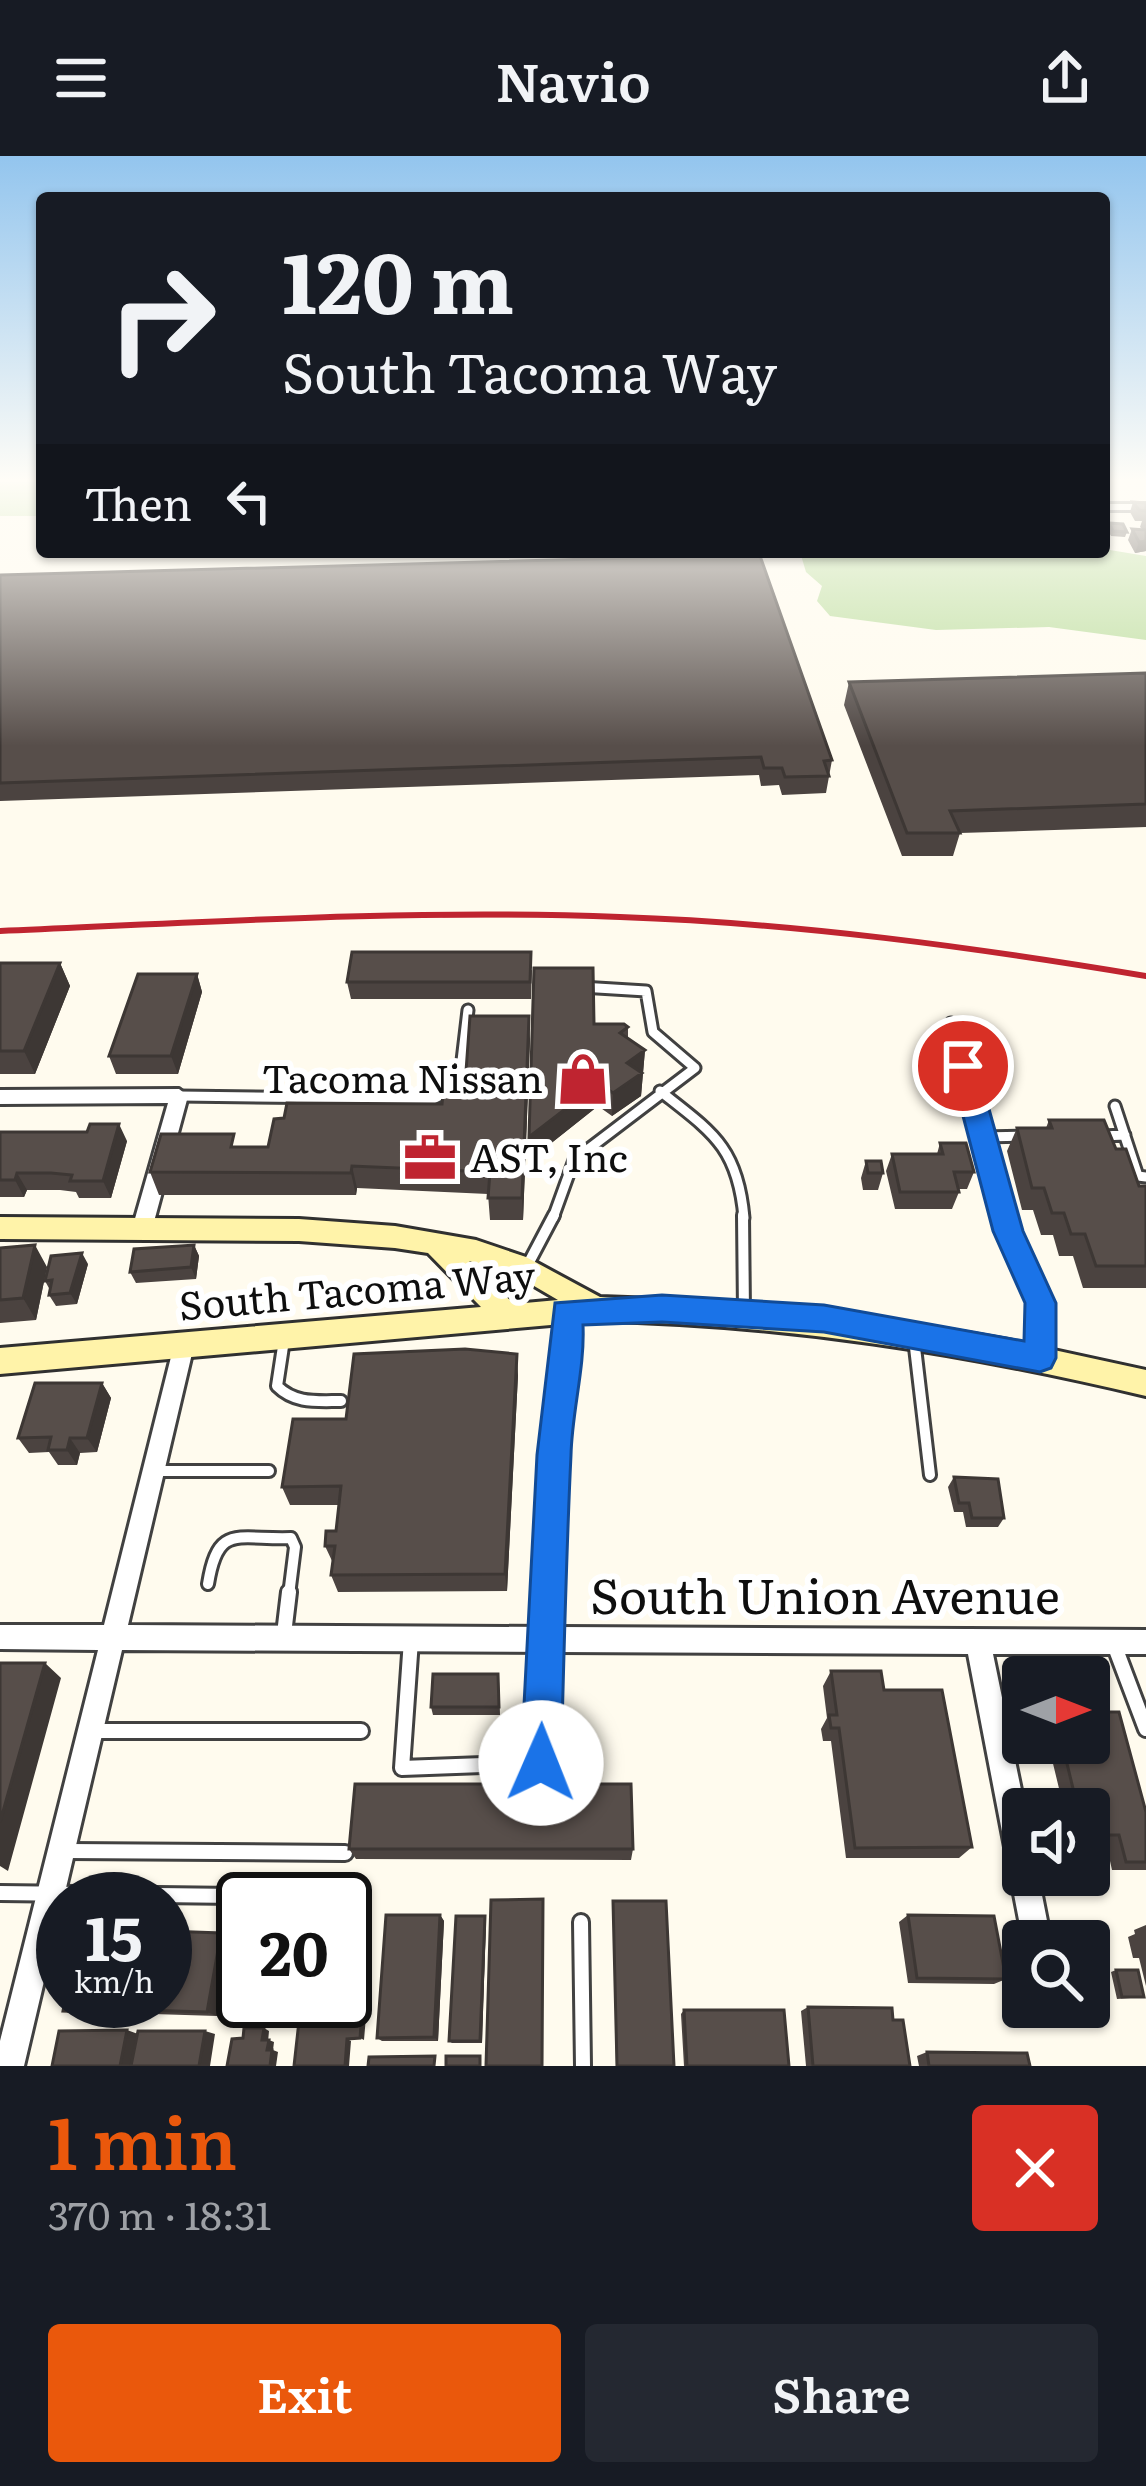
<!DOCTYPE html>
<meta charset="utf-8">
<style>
:root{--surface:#171b24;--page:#242831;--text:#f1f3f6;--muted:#9ea1a6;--accent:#ea580c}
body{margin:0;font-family:Literata,serif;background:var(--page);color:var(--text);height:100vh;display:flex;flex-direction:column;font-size:45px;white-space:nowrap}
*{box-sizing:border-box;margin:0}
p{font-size:39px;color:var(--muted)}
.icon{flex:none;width:66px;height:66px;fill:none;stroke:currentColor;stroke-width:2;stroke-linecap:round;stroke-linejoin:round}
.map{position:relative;height:1910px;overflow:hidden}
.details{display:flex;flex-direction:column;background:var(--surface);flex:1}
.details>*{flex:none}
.hud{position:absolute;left:36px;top:36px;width:1074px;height:366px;border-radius:12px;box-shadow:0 3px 9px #0004;background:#171b24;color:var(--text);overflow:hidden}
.needle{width:78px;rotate:90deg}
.fabs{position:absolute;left:1002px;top:1500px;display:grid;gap:24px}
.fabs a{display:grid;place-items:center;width:108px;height:108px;border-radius:12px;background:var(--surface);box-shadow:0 3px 9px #0004;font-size:60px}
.speed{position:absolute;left:36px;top:1716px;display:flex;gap:24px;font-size:60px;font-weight:700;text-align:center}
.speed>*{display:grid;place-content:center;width:156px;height:156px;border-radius:50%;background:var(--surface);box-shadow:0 3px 9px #0004;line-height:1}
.speed small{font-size:30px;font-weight:400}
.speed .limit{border:6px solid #111;border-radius:18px;background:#fff;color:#111}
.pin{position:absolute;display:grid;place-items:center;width:102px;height:102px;color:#fff;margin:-51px;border:6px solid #fff;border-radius:50%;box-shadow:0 3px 12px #0007}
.me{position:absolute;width:132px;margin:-66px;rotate:1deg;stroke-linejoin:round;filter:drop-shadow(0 0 9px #0008)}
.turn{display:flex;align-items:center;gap:42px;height:252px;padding:0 48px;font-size:54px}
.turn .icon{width:156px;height:156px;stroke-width:2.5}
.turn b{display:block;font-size:84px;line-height:102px}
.then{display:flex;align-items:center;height:114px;padding:0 48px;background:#0003;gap:24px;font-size:45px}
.round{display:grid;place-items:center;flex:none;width:126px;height:126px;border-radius:12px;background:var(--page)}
.head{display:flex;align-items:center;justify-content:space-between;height:204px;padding:0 48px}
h1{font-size:72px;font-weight:600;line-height:90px;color:var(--accent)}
.primary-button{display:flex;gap:24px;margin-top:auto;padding:24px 48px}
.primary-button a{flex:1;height:138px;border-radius:12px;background:var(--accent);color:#fff;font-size:48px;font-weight:600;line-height:138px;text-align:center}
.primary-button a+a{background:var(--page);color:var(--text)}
header{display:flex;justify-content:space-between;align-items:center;height:156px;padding:0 48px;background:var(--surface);font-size:54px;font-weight:600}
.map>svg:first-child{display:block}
</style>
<header><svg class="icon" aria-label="menu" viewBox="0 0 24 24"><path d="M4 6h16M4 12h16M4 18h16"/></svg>Navio<svg class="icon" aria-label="share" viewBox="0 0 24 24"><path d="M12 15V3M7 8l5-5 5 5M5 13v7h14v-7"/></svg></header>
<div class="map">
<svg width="1146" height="1910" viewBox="0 0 1146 1910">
<rect width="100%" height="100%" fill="#fffbee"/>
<!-- forest -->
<path fill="#b7db97" d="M0 323H42V360H0Z
M1104 393 1146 400V484L1049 471 936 474 830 460 817 445 822 430 806 416 800 396Z"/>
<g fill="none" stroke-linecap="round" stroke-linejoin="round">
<!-- lane-far2 casing -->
<g stroke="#414141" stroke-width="15">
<path id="lane-far2" d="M951 867 1004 1062
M660 935C712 976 738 991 744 1062
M179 940 433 943 459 930 468 854
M1115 950 1138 1020 1146 1021
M1102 980 1125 979
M983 981 1025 980
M553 1062 574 1004 695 912 653 876 646 835 581 831"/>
</g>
<!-- lane-far1 casing -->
<g stroke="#414141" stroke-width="16">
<path id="lane-far1" d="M743 1059 744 1156
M1004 1059 1041 1147 1039 1201
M526 1112 554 1059
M914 1183 930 1319
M284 1184 277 1230C295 1248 317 1245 341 1245
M154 1315H269
M208 1428C218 1367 237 1384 291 1382L295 1391 289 1439
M546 1439 566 1156"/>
</g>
<!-- lane casing -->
<g stroke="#414141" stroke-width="20">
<path id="lane" d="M284 1478 289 1436
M411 1484 402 1612 541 1607 546 1436
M1115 1491 1146 1573
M96 1575H361
M67 1695 345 1697
M0 1737 236 1740
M581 1766 583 1910"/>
</g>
<!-- street casing -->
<g stroke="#414141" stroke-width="6">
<path id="street" d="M1104 348H1146V354H1104Z
M179 933 188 940 152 1073 149 1079 142 1081 135 1079 132 1073 168 947 0 948V934Z
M184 1180 191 1182 194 1189 128 1469 1146 1474V1498H993L1025 1653 1023 1719H1038L1051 1785H1023L968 1498 122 1494 24 1910H0V1885L98 1494 0 1493V1469H104L174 1189 177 1182Z"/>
</g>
<!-- secondary casing -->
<g stroke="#303030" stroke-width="6">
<path id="secondary" d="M0 1061 299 1063 395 1070 476 1084 526 1101 600 1141 738 1146 874 1161 1008 1184 1146 1214V1240C964 1197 784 1168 596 1165L0 1218V1192L481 1151 428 1097 395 1092 299 1085 0 1083ZM469 1105 517 1120 558 1144 514 1148Z"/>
</g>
<!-- lane-far2 -->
<use href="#lane-far2" stroke="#fff" stroke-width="9"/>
<!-- lane-far1 -->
<use href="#lane-far1" stroke="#fff" stroke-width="10"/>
<!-- lane -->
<use href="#lane" stroke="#fff" stroke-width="14"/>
<!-- street -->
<use href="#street" fill="#fff" fill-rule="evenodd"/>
<!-- secondary -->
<use href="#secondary" fill="#fff3a9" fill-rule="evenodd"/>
<!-- rail-far1 -->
<path stroke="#bf2430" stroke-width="4.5" d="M443 759H550"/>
<!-- rail -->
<path stroke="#bf2430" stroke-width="6" d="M0 775C206 766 414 753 620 761 797 767 972 791 1146 820"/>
</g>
<!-- wall -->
<path fill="#4b4340" d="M1133 346 1146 347V395L1135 397 1128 384 1132 373H1142L1140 371 1142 365H1135L1130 356Z
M1109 367 1127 376 1125 381 1111 380 1107 373Z
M703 396 832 604 826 637 782 639 779 629 761 630 759 619 0 645V419L702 400Z
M1146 517V671L960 677 953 700H902L844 549 849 526Z
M0 807H60L70 830 35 918H0Z
M532 814 531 843H351L347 826Z
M197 818 202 836 178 918H116L109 900Z
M594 868 628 871V882L645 894 641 940 612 960 598 950 530 1004 529 981Z
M530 883 523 1064H490L488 1038 357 1032 356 1039H159L150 1016 238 991H268L442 948 465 929Z
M1049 964 1116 993 1139 1030H1146V1132H1083L1073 1100H1059L1053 1079H1041L1033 1054H1022L1007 995 1017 972H1046Z
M0 976 127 985 111 1042H79L76 1036 60 1034H27L24 1041H0Z
M940 987 974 1016 967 1033H958L959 1036 952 1053H895L886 1015 892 998H937Z
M866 1005 883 1017 878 1034H863L861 1022Z
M194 1089 199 1100 196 1123 136 1127 130 1116Z
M0 1092 47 1111 36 1164 0 1167Z
M88 1108 77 1148 56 1150 49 1139 50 1134 45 1125Z
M518 1219 507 1435 338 1436 331 1419 333 1407 325 1390 336 1375 339 1349H290L282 1331 346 1263Z
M102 1227 111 1242 97 1296 80 1297 77 1309H58L49 1296 29 1297 18 1282Z
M954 1321 1004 1362 998 1371H966L963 1356H954L948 1331Z
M831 1515 884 1534 972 1691 959 1702H846L831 1585H823L821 1573 827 1562 823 1530Z
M499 1525 500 1559H433L431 1551Z
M1048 1587H1089L1146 1656V1714H1112L1106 1687H1089V1653H1064Z
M349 1693H633L631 1704 356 1703Z
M613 1745 674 1910H616Z
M440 1759 444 1765 438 1885H382L377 1882Z
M908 1759 1006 1823 994 1828 908 1827 899 1766Z
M486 1764 482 1887H452L449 1885Z
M1146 1769V1830L1139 1802H1133L1128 1781 1135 1778 1134 1774Z
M221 1777 230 1783 217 1860 153 1858 142 1854 140 1862 76 1859 63 1855Z
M1116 1814 1144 1841 1117 1843 1111 1816Z
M808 1851 893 1864 910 1910H806L801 1855Z
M684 1854 789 1910H684L681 1858Z
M927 1896 1030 1910H919L917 1900Z"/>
<!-- shaded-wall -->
<path fill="#3d3734" d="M1146 385V395L1135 397 1139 386Z
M60 807 70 830 35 918 24 895Z
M197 818 202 836 178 918 171 900Z
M529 860 530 883 523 1064 522 1042Z
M645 894 641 940 612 960 613 937 627 907Z
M599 927 598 950 530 1004 529 981Z
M119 968 127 985 111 1042 103 1025Z
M352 1010 357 1032 356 1039 351 1017Z
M17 1017 27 1034 24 1041 15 1024Z
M35 1089 47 1111 36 1164 23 1142Z
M194 1089 199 1100 196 1123 191 1111Z
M82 1097 88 1108 77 1148 70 1137Z
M517 1198 518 1219 507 1435 505 1418Z
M102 1227 111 1242 97 1296 87 1282Z
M70 1282 80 1297 77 1309 67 1294Z
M45 1507 61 1522 8 1715 0 1710V1666Z
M440 1759 444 1765 438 1885 434 1881Z
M485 1760 486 1764 482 1887 480 1885Z
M221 1777 230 1783 217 1860 207 1856Z
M365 1821 369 1825 364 1884 360 1882Z
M131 1845H144L140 1862 129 1857Z
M264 1872 269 1875 268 1886 262 1884Z
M127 1874 138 1878 133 1910H120Z
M205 1875 215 1878 210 1910H199Z
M347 1883 351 1885 349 1910H345Z
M269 1884 274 1886 273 1894 278 1896 276 1910H270L267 1894Z"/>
<!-- building -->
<path fill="#574e4a" stroke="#3d3734" stroke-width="3" d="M1133 346 1146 347V355L1139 354Z
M1109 367 1123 368 1127 376 1113 375Z
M1132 373 1146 374V385L1139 386Z
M703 396 759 397 832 604 824 605 829 620 785 621 782 612H764L761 601 0 627V419L704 400Z
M1146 517V648L950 655 960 677H907L849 526Z
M352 796H531L530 826H347Z
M0 807H60L24 895H0Z
M534 812H593L594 868H624L628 871 620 877 645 894 627 907 642 917 613 937 599 927 529 981Z
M138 818H197L171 900H109Z
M470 860H529L522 1042H488L490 1016 352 1010 351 1017 150 1016 161 978H234L231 991H268L274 963 284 962 287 947 442 948 444 929H465Z
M1049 964H1104L1116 993H1126L1139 1030H1146V1110H1096L1085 1078H1071L1064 1057H1052L1044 1032H1032L1017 972H1052Z
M90 968H119L103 1025H70L72 1019 51 1017H17L15 1024H0V976H87Z
M940 987H966L974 1016H954L959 1036H900L892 998H943Z
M866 1005H881L883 1017H868Z
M35 1089 23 1142 0 1144V1092Z
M194 1089 191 1111 130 1116 134 1093Z
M82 1097 70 1137 49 1139 52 1124 45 1125 51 1100Z
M465 1193 517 1198 505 1418 331 1419 335 1390H325L326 1375H336L341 1330 282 1331 293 1263H346L354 1198Z
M35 1227H102L87 1282H70L67 1294H48L51 1281 18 1282Z
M954 1321 998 1323 1004 1362H972L969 1347H959Z
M0 1507H45L0 1666Z
M831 1515H881L884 1534H942L972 1691 855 1692 839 1572H831L829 1559H837Z
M433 1518H498L499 1551H431Z
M1089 1556H1119L1146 1656V1706H1126L1119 1679H1089V1653H1078L1062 1587H1089Z
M355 1628H631L633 1693H349Z
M543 1743 542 1910H486L491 1744Z
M613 1745H666L674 1910H617Z
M386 1759H440L434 1881 377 1882Z
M908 1759 994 1760 1006 1823 917 1822Z
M456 1760H485L480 1885H449Z
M165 1775 221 1777 207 1856 141 1854 143 1845H165Z
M1116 1814H1138L1144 1841H1122Z
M365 1821 360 1882 347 1883 345 1910H294L299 1865 344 1864 347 1822Z
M65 1845H131L129 1857 63 1855Z
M808 1851 892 1852 893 1864H903L910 1910H813Z
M684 1854H784L789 1910H687Z
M244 1872H264L262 1884H269L267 1894H272L270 1910H227L232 1883 243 1882Z
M127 1874 120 1910H52L59 1875Z
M138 1875H205L199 1910H131Z
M927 1896 1027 1897 1030 1910H929Z
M435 1900 434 1910H368L369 1901Z
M446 1900H480V1910H446Z"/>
<!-- sky -->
<linearGradient id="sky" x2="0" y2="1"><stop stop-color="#93c5ee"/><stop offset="0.55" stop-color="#fffdf7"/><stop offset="1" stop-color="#fffdf7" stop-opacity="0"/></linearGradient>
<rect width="1146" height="590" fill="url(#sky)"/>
<!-- route -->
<path fill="#1a73e8" stroke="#114b97" stroke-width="3" d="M963 900 977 910 1023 1075 1056 1147V1202L1051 1212 1040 1216 824 1176 662 1166 583 1169C585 1212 572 1255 571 1299 566 1401 564 1504 561 1607L555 1621 541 1627 527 1621 521 1607 537 1299 555 1147 662 1139 824 1149 1024 1185 1025 1147 993 1075 950 910Z"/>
<!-- icons -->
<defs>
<g id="shop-bare" transform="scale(4.14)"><path d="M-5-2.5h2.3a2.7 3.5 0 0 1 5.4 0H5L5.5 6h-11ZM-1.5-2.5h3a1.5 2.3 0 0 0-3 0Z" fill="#bf2430" stroke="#fff" stroke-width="2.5" paint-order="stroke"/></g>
<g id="office-bare" transform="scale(4.14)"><path d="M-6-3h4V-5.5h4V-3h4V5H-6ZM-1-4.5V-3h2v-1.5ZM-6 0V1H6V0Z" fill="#bf2430" stroke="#fff" stroke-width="2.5" paint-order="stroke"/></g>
</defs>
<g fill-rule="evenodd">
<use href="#shop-bare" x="583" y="923"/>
<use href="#office-bare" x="430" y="1002"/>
</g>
<g text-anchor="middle" stroke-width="12" stroke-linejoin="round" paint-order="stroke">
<!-- poi labels -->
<g font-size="39" fill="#0e0e0e" stroke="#fff" text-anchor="end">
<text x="543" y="937">Tacoma Nissan</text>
<text x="470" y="1016" text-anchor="start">AST, Inc</text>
</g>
<!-- street labels -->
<g font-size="39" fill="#0e0e0e" stroke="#fff">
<text transform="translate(357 1135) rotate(-5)" y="14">South Tacoma Way</text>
</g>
<!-- near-street labels -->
<g font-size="48" fill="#0e0e0e" stroke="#fff">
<text x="825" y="1458">South Union Avenue</text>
</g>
</g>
</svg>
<div class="fabs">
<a><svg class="needle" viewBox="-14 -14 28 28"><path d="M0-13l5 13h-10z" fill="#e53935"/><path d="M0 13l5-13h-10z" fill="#9ea1a6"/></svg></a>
<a><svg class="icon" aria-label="sound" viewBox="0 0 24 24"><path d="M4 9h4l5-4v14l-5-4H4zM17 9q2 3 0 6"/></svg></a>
<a><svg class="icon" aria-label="search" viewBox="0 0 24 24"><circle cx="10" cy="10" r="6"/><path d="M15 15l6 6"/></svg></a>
</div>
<div class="speed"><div>15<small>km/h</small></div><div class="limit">20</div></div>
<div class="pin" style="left:963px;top:910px;background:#d93025"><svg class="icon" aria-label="arrive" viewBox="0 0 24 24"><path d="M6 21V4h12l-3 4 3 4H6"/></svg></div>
<svg class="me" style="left:541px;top:1607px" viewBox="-20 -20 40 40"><circle r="19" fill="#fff"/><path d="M0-13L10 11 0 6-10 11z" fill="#1a73e8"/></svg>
<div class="hud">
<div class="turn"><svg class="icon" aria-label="right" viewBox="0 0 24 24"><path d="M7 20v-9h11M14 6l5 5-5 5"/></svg><div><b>120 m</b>South Tacoma Way</div></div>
<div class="then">Then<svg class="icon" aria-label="left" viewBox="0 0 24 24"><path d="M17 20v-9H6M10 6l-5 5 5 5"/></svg></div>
</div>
</div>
<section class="details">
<div class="head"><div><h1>1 min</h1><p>370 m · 18:31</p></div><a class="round" style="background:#d93025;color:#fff"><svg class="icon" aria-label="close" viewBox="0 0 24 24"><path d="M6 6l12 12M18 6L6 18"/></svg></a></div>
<div class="primary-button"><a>Exit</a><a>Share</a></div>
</section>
